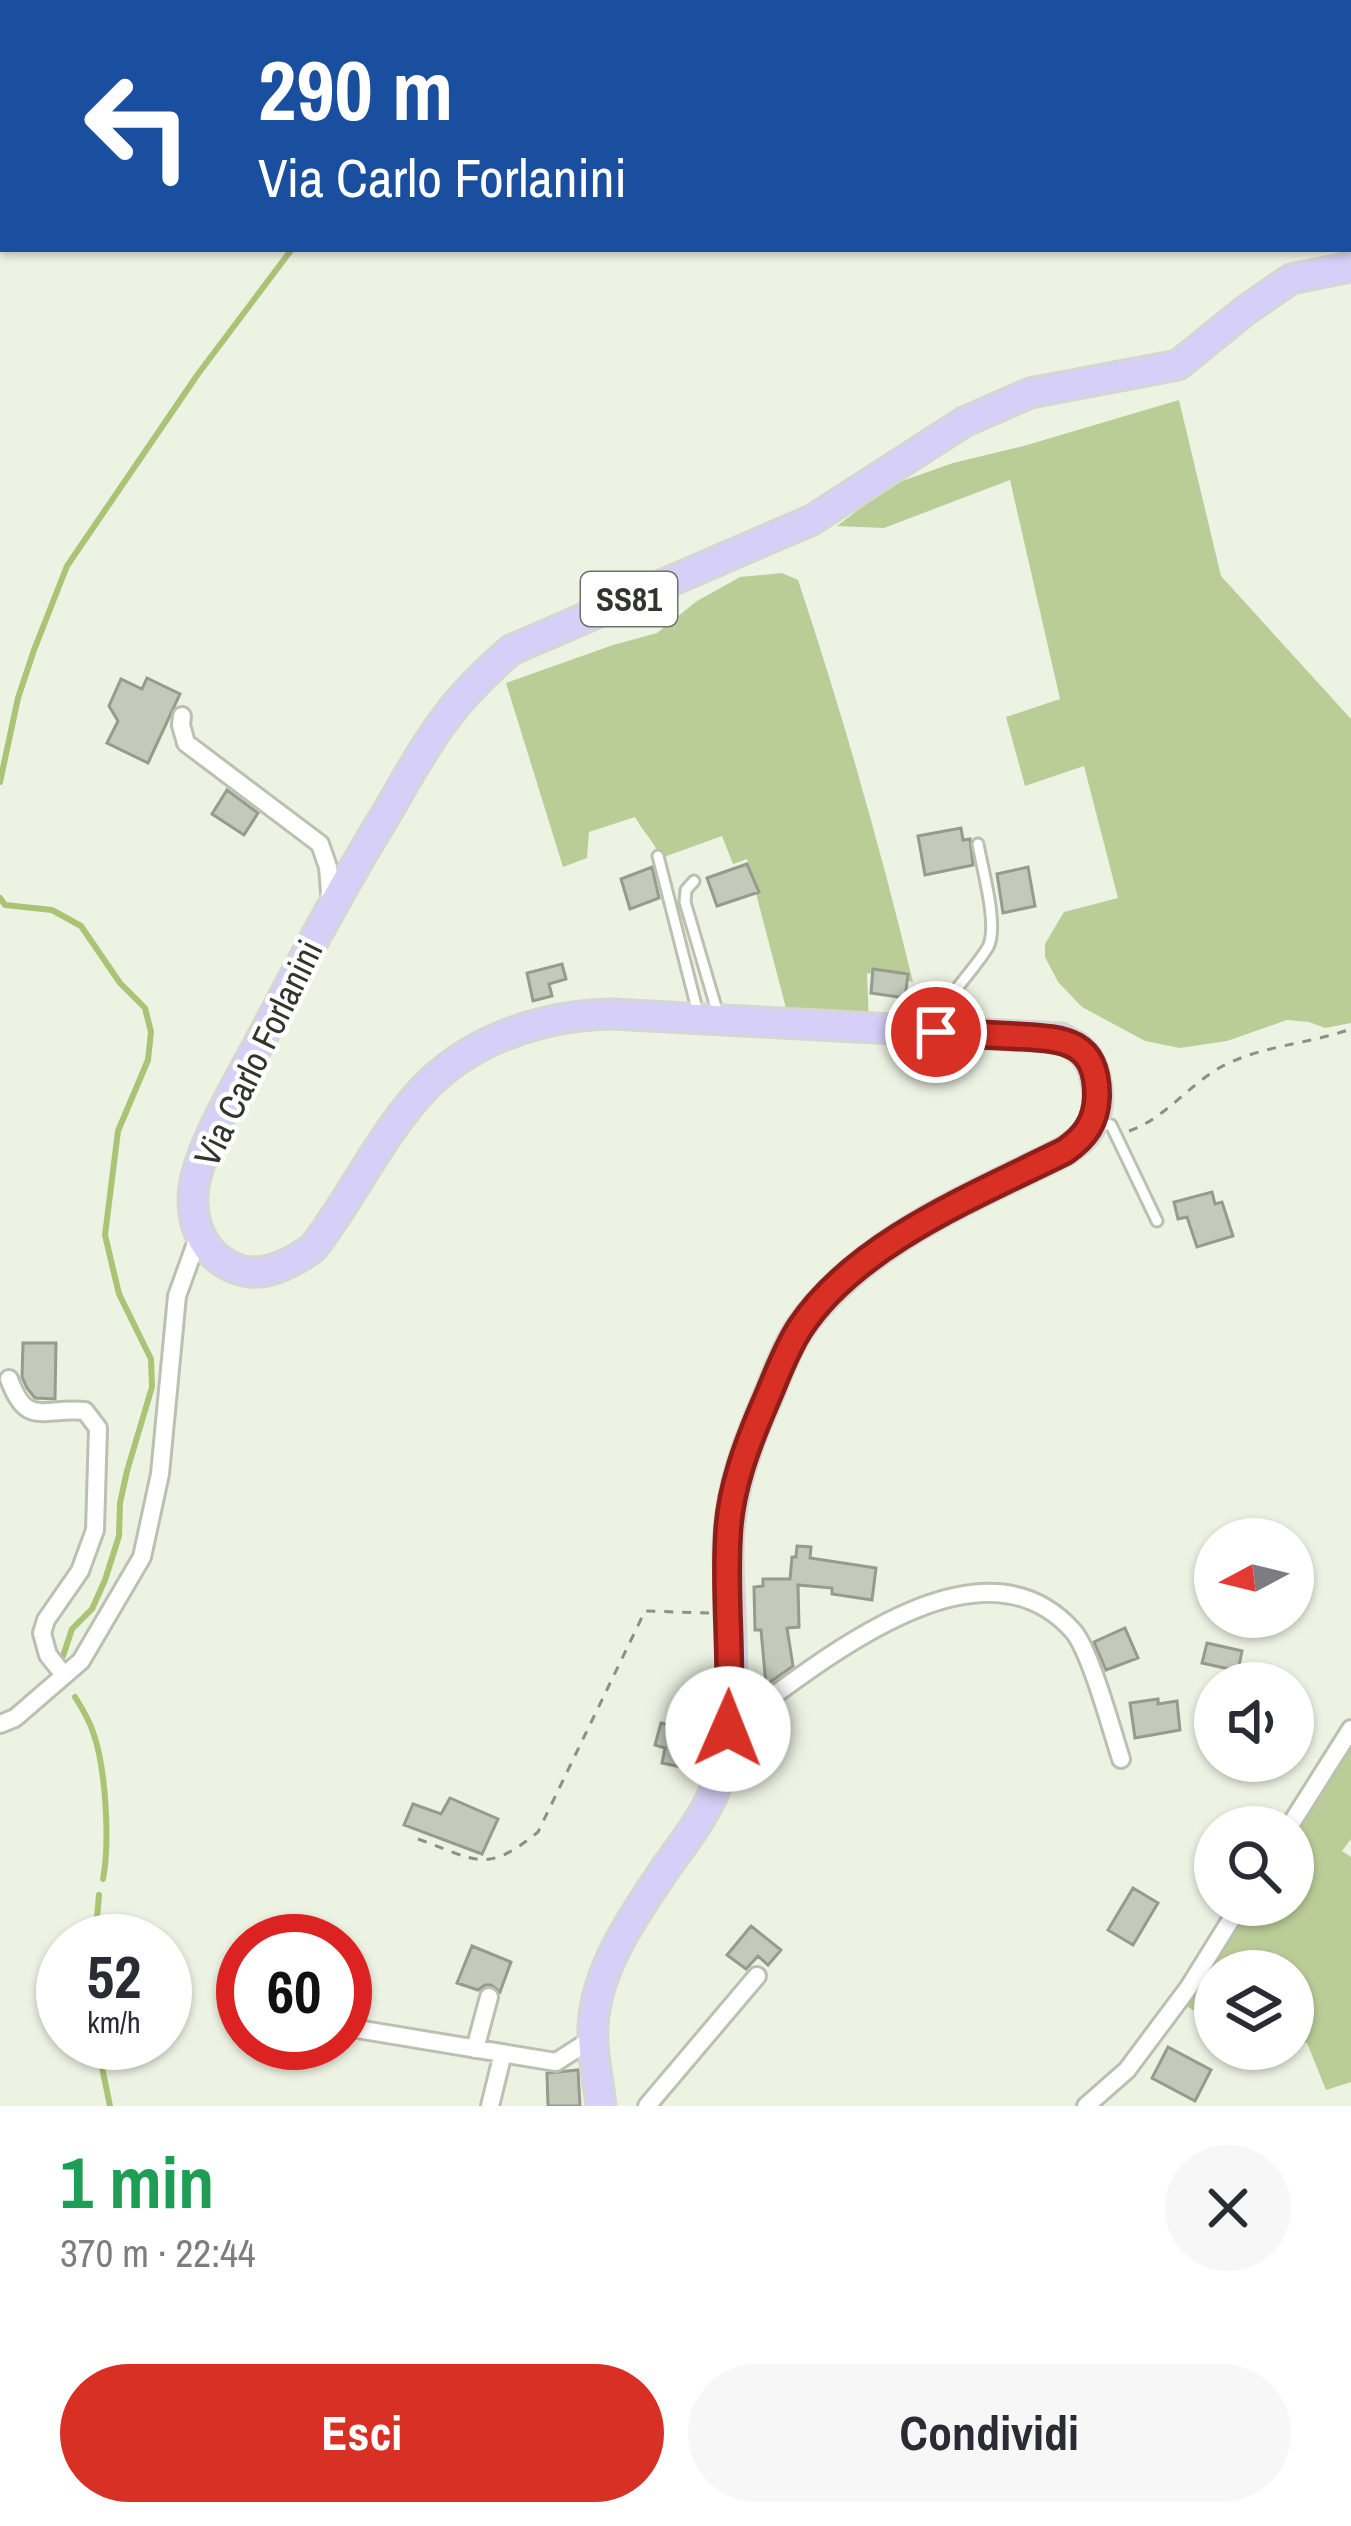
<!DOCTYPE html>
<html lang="it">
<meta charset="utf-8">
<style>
:root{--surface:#fff;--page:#f7f7f7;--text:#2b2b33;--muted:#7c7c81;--accent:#d93025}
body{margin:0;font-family:"Archivo Narrow",sans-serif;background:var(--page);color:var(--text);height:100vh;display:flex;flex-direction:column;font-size:45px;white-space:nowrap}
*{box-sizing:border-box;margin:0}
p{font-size:39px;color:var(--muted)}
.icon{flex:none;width:66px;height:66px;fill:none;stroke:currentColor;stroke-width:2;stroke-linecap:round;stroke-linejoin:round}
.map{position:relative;height:2106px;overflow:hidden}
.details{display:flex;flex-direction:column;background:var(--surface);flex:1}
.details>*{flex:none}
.guide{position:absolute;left:0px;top:0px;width:1353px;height:252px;box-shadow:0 3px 9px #0004;background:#1a4fa0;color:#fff;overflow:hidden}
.needle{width:78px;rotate:263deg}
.controls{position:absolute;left:1194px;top:1518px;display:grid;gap:24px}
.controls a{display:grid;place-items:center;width:120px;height:120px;border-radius:50%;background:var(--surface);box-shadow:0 3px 9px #0004;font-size:60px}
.speed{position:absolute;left:36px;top:1914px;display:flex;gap:24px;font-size:60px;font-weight:700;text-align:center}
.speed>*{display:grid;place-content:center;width:156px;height:156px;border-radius:50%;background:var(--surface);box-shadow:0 3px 9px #0004;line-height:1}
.speed small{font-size:30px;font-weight:400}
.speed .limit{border:18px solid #d22;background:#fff;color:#111}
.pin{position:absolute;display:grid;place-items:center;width:102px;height:102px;color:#fff;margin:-51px;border:6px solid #fff;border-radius:50%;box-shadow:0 3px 12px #0007}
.me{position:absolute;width:132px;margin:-66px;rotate:1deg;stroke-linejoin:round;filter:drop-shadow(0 0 9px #0008)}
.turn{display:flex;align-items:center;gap:42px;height:252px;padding:0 60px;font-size:54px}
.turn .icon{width:156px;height:156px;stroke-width:2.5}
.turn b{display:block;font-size:84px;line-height:102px}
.round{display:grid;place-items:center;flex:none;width:126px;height:126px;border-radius:63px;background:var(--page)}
.headline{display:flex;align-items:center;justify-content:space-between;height:204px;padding:0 60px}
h1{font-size:72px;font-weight:800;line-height:90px;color:#1e9e55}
.action{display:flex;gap:24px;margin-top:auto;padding:24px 60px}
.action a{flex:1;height:138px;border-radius:72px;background:var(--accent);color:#fff;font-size:48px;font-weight:800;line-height:138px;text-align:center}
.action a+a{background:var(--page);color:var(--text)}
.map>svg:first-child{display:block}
</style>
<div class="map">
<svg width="1351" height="2106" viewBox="0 0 1351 2106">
<rect width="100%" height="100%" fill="#edf3e3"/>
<!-- green -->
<path fill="#bbcd97" d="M1179 400 1221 576 1351 719V1023L1325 1028 1309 1022 1287 1020 1227 1041 1180 1048 1145 1041 1082 1007 1058 982 1045 957V944L1064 912 1118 898 1084 766 1025 786 1006 717 1060 699 1010 480 884 528 837 526 891 485 953 463 1027 445Z
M782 573 798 580C842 712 880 846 913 982L867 973 869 1024 788 1016 747 859 733 864 722 836 661 858C653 840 644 833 635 817L589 832 587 858 563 867 506 683 613 645 657 633 697 601 740 577Z
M1351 1747V1839L1342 1851 1351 1857V2082L1326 2090 1307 2043 1293 2042V1971H1215V2014L1210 2021 1182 2003 1213 1965 1247 1905H1293V1830Z"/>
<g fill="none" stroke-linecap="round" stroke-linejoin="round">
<!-- stream -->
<path stroke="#abc375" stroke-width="6" d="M556 3 557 0
M0 782 18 698 34 650 67 566 198 374 292 249
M0 898 5 905 52 910 81 926 120 983 145 1008 151 1032 148 1060 118 1131 105 1235 119 1294 151 1359 152 1387 127 1471 120 1503 119 1536 105 1580 92 1609 72 1629 63 1656
M75 1697C82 1708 89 1720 93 1732 106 1768 110 1842 103 1879
M95 1941 99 1895
M97 2043 110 2106"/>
</g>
<!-- building -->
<path fill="#c4caba" stroke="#969c8d" stroke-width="3" d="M147 678 180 694 148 763 107 743 118 721 109 706 121 679 142 689Z
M227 790 258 813 244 835 212 814Z
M961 828 963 840 970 839 973 865 925 875 918 836Z
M747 864 759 892 717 906 707 878Z
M652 867 659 898 630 909 621 879Z
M1028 867 1035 906 1003 913 997 874Z
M562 964 566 979 549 984 552 996 533 1001 527 973Z
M873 969 908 974 905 998 871 993Z
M1212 1192 1215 1204 1222 1202 1233 1236 1197 1247 1187 1217 1178 1219 1174 1202Z
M23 1343H56L55 1399 35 1398 27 1388 22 1377Z
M797 1546 811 1547 810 1558 876 1568 872 1600 832 1594V1588L798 1585 799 1627 787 1628 793 1666 766 1685 761 1630H755L754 1587 763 1586V1579H790L792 1557H796Z
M1125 1628 1138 1658 1106 1670 1094 1642Z
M1207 1643 1242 1651 1238 1671 1202 1663Z
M1158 1699V1704L1177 1701 1180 1730 1135 1738 1130 1703Z
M661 1723 707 1734 696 1770 662 1763 665 1748 655 1745Z
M450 1798 498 1819 482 1854 404 1825 413 1804 441 1814Z
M1133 1888 1158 1903 1133 1945 1108 1930Z
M751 1926 781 1950 768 1965 758 1956 746 1969 727 1955Z
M472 1946 511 1962 500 1992 491 1985H485L478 1990 457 1983Z
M1168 2047 1211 2070 1195 2101 1152 2078Z
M578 2070 580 2106H548L547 2073Z"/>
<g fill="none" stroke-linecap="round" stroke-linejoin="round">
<!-- lane casing -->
<g stroke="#bbc0b1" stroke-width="15">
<path id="lane" d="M658 856 698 1013
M694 881 686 890 685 902 718 1014
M937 1027C945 995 972 974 988 947 999 926 982 868 978 844
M1098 1123 1111 1125 1157 1221"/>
</g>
<!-- street casing -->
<g stroke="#bbc0b1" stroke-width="22">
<path id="street" d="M182 716 181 725 186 743 320 844 328 867 331 905
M9 1379C27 1428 42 1407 85 1411L98 1428 95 1530 80 1571 46 1620 42 1633 48 1655 64 1675
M0 1724 15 1718 81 1661 142 1557 160 1474 177 1296 199 1235
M729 1728C812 1670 978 1524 1073 1631 1090 1650 1112 1731 1121 1759
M1289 1827 1351 1729
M345 2027 556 2062 592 2039
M475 2049 489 1997
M490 2106 503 2053
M647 2106 757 1976
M1086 2106 1127 2070 1189 1987 1240 1905"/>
</g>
<!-- primary casing -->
<g stroke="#d6d6d5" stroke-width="33">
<path id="primary" d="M601 2106C599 2085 594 2064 593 2043 589 1978 631 1920 665 1869 682 1845 702 1820 714 1792 742 1723 729 1630 728 1557 727 1504 742 1456 763 1408 775 1381 785 1349 802 1325 865 1239 973 1197 1065 1151 1076 1143 1087 1136 1093 1122 1102 1101 1098 1063 1078 1048 1073 1044 1067 1042 1061 1038L612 1014C542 1015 467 1040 419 1094 378 1140 351 1199 313 1248 292 1263 264 1279 237 1269 206 1258 192 1228 193 1197 194 1155 237 1085 257 1047 298 969 339 891 385 816 405 782 424 746 448 715 467 690 488 670 511 650L812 520 964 422 1030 393 1178 365 1246 310 1291 279 1351 267"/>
</g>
<!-- path -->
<path stroke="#8c9085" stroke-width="3" stroke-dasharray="9 9" stroke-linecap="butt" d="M1129 1131C1169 1117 1192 1079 1231 1062 1269 1045 1312 1043 1351 1029
M418 1839C477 1860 485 1875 538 1832L645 1611 709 1613"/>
<!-- lane -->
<use href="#lane" stroke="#fff" stroke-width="9"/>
<!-- street -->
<use href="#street" stroke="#fff" stroke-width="16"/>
<!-- primary -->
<use href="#primary" stroke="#d6cff7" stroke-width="27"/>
</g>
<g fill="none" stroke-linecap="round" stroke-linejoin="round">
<!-- route casing -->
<g stroke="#8d1f18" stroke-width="30">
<path id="route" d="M728 1729C733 1664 724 1600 728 1535 730 1489 747 1445 765 1403 776 1378 785 1351 800 1328 856 1243 977 1195 1065 1151 1085 1137 1096 1122 1097 1097 1098 1036 1057 1039 1011 1036 986 1035 961 1033 936 1032"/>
</g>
<!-- route -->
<use href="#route" stroke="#d93025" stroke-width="21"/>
</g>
<g text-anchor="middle" stroke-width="9" stroke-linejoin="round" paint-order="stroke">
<!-- shield labels -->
<rect fill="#fff" stroke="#70716d" stroke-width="3" x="581" y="572" width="96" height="54" rx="9"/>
<g font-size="33" font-weight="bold" fill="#32342e">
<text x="629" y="611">SS81</text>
</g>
<!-- street labels -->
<g font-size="36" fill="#32342e" stroke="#fff">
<text transform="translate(258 1053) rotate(-64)" y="13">Via Carlo Forlanini</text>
</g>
</g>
</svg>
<div class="controls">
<a><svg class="needle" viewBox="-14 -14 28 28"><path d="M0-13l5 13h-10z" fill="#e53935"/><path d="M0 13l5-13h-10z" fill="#7c7c81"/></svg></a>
<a><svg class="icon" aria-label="sound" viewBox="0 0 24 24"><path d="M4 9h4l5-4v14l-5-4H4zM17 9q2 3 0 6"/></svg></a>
<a><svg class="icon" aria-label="search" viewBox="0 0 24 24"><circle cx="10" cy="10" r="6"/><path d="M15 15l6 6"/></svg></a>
<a><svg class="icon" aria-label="layers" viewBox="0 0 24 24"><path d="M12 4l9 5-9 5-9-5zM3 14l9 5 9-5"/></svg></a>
</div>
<div class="speed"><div>52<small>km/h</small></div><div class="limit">60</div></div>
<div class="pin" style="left:936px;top:1032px;background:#d93025"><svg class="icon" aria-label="arrive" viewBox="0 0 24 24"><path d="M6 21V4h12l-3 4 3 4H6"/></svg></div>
<svg class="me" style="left:728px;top:1729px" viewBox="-20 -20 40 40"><circle r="19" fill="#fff"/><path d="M0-13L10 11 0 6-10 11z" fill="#d93025"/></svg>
<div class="guide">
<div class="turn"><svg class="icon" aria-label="left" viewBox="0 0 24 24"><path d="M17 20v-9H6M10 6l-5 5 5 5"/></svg><div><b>290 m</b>Via Carlo Forlanini</div></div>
</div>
</div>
<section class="details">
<div class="headline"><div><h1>1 min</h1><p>370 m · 22:44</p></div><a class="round"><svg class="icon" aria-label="close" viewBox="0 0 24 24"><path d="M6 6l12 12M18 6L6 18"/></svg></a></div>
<div class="action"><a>Esci</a><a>Condividi</a></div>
</section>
